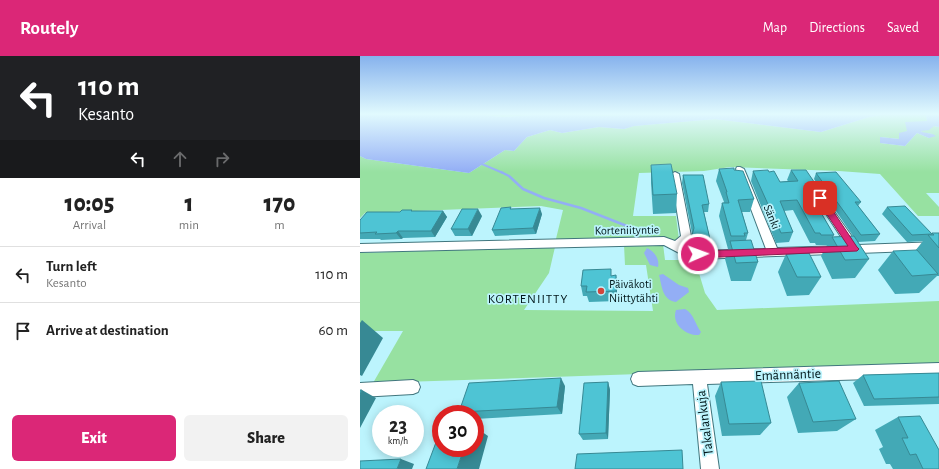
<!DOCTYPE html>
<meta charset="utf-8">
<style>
:root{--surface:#fff;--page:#f2f2f2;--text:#222;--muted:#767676;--line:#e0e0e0;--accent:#db2777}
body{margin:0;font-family:"Alegreya Sans",sans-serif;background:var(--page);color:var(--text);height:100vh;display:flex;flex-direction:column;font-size:15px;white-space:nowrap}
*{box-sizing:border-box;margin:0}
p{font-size:13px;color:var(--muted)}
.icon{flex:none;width:22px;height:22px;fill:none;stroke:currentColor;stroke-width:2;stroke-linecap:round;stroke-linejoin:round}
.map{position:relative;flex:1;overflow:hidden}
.details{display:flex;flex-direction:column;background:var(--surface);width:360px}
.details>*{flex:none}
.hud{background:#202124;color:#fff;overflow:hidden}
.speed{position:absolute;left:12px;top:349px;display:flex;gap:8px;font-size:20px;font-weight:700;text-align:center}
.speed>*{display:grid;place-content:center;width:52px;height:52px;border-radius:50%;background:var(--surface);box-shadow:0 2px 10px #0003;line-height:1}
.speed small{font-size:10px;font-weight:400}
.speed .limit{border:6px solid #d22;background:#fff;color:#111}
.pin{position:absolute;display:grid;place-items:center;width:34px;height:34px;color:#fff;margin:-17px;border-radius:8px;box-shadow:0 2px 6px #0006}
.me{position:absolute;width:44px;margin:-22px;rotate:88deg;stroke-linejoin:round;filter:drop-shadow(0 0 3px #0008)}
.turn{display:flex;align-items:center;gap:14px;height:84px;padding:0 12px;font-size:18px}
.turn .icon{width:52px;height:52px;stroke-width:2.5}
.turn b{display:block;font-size:28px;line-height:34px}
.lanes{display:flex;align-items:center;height:38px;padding:0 12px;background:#0003;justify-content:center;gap:20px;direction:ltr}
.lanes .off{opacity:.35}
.eta{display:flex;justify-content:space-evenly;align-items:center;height:68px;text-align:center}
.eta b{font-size:24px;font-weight:800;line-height:28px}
.primary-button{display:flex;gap:8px;margin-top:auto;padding:8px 12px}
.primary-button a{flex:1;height:46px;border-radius:6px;background:var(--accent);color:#fff;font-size:16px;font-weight:800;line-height:46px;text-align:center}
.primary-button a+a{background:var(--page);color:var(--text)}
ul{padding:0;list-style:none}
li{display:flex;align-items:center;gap:12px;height:56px;padding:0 12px;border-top:1px solid var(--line)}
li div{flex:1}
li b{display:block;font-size:15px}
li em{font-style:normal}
header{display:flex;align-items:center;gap:24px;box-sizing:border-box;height:56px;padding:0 20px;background:var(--accent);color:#fff}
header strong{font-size:19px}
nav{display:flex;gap:22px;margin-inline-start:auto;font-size:14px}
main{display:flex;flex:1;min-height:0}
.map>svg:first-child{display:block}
</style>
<header>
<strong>Routely</strong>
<nav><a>Map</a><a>Directions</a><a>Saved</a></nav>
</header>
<main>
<section class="details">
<div class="hud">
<div class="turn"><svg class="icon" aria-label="left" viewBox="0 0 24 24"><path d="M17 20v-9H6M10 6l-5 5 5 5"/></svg><div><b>110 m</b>Kesanto</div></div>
<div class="lanes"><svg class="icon" aria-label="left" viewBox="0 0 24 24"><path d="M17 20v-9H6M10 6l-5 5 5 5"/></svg><svg class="icon off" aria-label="ahead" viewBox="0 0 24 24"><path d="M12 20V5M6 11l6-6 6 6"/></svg><svg class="icon off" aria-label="right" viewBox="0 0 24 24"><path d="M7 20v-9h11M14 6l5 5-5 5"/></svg></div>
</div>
<div class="eta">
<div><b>10:05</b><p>Arrival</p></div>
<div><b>1</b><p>min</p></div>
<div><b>170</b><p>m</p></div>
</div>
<ul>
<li><svg class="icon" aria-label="left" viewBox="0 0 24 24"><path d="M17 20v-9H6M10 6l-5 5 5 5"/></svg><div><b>Turn left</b><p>Kesanto</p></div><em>110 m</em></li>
<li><svg class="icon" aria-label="arrive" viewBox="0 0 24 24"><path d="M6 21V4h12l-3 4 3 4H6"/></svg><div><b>Arrive at destination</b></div><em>60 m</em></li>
</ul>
<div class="primary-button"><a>Exit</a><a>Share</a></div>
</section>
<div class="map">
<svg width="579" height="413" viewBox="0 0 579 413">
<rect width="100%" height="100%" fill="#bcf4fd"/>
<!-- green -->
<path fill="#97e1a1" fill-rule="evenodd" d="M112 58H288L246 60 190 58 143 61Z
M525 58H566L567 65 547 75 540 83 520 81V87L545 90 557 77 569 82 573 78 563 77 560 74 574 70 579 71V137H566L579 151V160H558L520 118 479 115 370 111 344 115 279 117 273 160H316L319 184 303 188 305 204H335L345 237 357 254 579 245V308L13 327 43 275H0V197L194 191 203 154 181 150 5 157 0 162V100L6 103 109 117 145 94 154 95 167 81 190 74 202 77 239 71 264 73 273 70 355 63 461 76 509 61ZM264 189 265 209H286L293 255 164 254 189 217 195 191Z"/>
<!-- water -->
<path fill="#93aef5" d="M0 58H112L143 61 190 58 246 60 288 58H525L509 61 461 76 355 63 274 70 264 73 239 71 202 77 190 74 167 81 154 95 145 94 109 117 6 103 0 100Z
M566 58H579V71L574 70 569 74 561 75C565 78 571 76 576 80L569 82 557 77 545 90 520 87V81L539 83V77L547 75 545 66 567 65Z
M287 192C294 195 300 203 298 211L290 209 284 197Z
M303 218 319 229 328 232 329 236 316 246C302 244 302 230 299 219Z
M325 253C334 258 335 268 341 276L339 279C326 280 311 268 316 254Z"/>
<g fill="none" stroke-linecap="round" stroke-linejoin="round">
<!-- stream-far1 -->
<path stroke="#93aef5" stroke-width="2" d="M122 108 143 117"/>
<!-- stream -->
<path stroke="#93aef5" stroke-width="2.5" d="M141 116 149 120 163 133 184 142 221 152 272 172"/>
<!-- street casing -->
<g stroke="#41767e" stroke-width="2">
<path id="street" d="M377 111H380L384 113 417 192 487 190 451 135 455 132 458 133 498 189 579 186V194L338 203 323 199 304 189 0 196V188L304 181 315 185 321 180 311 118 315 116 319 118 331 180 329 187 323 190 338 195 406 193 376 113Z
M579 307V321L347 328 359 413H341L333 328 278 330 273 328 271 323 273 318 278 316Z
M53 324 58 326 60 331 58 336 53 338 0 341V327Z"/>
</g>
<!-- street -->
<use href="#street" fill="#fff" fill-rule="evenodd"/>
</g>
<!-- wall -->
<path fill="#43a9b6" d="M291 109 317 138 316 157 293 158 291 127Z
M359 113 374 114 394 143 390 156H382L388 177 386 184 398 206 391 225H371L365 203 368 193 359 160 362 147H363L364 146 356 125Z
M431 114 465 142 460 153H459L474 179 473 181 493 180 454 123 456 117 501 146 498 150 520 178 515 185 498 186 509 203 495 222 472 223 461 200 467 189H456L455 187H450L433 154 424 155 433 176 429 186 416 187 391 125 393 115 409 116 420 126 428 125 427 124Z
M323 119 349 148 348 156H344L350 183 348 191H332L331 187 332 177 322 127Z
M151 151V153L182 158 176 178 135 180 132 174Z
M527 151 572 178 570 179 572 177H579V220H577L559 237 535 238 518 214 533 195H555L563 185 547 186 522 158Z
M53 155H83L87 161 75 181 43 182 41 183 21 184 20 183H0V164L40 156Z
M122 160 112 180H95L91 173Z
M426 198 461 221 449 239 427 240 418 216Z
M256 219 257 229V245L229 246 227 240H223L221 230 252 220Z
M579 317V348L504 350 493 327 503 319Z
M248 326 250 334 248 383 223 384 219 378Z
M361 326 411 367 400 379 362 380 355 340Z
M439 327 496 363 477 375 438 377 427 341Z
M205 330 202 358 115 363V358H101L99 356Z
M538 361 579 413H533L530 408H526L519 393 523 391 515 374Z"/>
<!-- shaded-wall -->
<path fill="#378994" d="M180 152 182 158 176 178 173 172Z
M118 153 122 160 112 180 108 173Z
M83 155 87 161 75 181 71 175Z
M38 175 43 182 41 183 36 177Z
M256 219 257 229V245L256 235Z
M2 264 23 282 2 320 0 319V267Z
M201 322 205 330 202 358 197 351Z
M248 326 250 334 248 383 246 377Z
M2 334 16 342 0 372V339Z
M115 371 128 380 119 413H97L104 392H115Z
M41 403 54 408 52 413H37Z"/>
<!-- building -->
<path fill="#4ec4d4" stroke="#378994" d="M311 108 317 138 293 139 291 109Z
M374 112V114L383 115 394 143 378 144 388 177H384L385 180H371L362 147H369L366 136H367L359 113Z
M408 114 409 116 414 115 420 126 438 125 431 114H446L465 142 453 143 474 179H461L460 177H455L437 144 420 145 433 176 421 177 393 115Z
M476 116 501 146H495L520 178 501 179 456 117Z
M323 119H343L349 148 342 149 350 183H333L332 179 334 172Z
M545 150 572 178 552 179 527 151Z
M151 151 150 153 180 152 173 172 132 174 141 152Z
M102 153H118L108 173H91Z
M42 154H52L51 155H83L71 175H38L36 177 15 178 17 176 0 177V164L7 156H40Z
M572 177H579V192L568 179H574Z
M494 180 509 203 485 204 472 181Z
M391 184 398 206 376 207 370 185Z
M557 194 578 218 552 220 533 195Z
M449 197 461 221H437L426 198Z
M251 213V220L256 219V235L226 236 227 230H221L223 214Z
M579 317V341L514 343 503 319Z
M201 322 197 351 99 356 109 327Z
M401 325 411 367 369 368 361 326Z
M479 325 496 363 453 366 439 327Z
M248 326 246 377 219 378 224 327Z
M0 334H2L0 339Z
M560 360 579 394V413H563L556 398 550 399 542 382H548L538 361Z
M81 373V392H104L97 413H66Z
M322 394 323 413H215L217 398Z
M41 403 37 413H0V405Z"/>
<!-- sky -->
<linearGradient id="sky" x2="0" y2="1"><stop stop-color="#86b2ed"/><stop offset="0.5" stop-color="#e1fafe"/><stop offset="1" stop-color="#e1fafe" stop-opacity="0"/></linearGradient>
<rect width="579" height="116" fill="url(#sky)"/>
<!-- route -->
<path fill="#db2777" stroke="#8e194d" d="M457 140H463L497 191 499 193 497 195 338 202 334 198 338 195 488 190 456 142Z"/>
<!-- markers -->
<circle fill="#d2453b" stroke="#bcf4fd" stroke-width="1.5" cx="241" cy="235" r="4"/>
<g text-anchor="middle" stroke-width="3.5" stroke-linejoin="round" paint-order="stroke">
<!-- street labels -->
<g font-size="12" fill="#011619" stroke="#bcf4fd">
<text transform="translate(412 161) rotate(68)" y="4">Sänki</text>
<text transform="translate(267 174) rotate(-1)" y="4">Korteniityntie</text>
</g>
<!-- poi labels -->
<g font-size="12" fill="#011619" stroke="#bcf4fd" text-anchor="start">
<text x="249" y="232">Päiväkoti<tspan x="249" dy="14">Niittytähti</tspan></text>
</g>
<!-- neighbourhood labels -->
<g font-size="13" letter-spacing="1" fill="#011619" stroke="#bcf4fd">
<text x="168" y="247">KORTENIITTY</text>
</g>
<!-- near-street labels -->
<g font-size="14" fill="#011619" stroke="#bcf4fd">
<text transform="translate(428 318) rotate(-2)" y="5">Emännäntie</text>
<text transform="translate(344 367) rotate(-97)" y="5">Takalankuja</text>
</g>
</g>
</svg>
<div class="speed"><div>23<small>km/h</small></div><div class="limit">30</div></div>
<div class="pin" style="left:460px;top:142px;background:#d93025"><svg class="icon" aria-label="arrive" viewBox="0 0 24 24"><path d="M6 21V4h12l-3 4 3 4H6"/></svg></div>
<svg class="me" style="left:338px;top:198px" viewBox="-20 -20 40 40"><circle r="17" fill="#db2777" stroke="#fff" stroke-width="3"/><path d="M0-11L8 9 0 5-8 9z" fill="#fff"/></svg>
</div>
</main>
